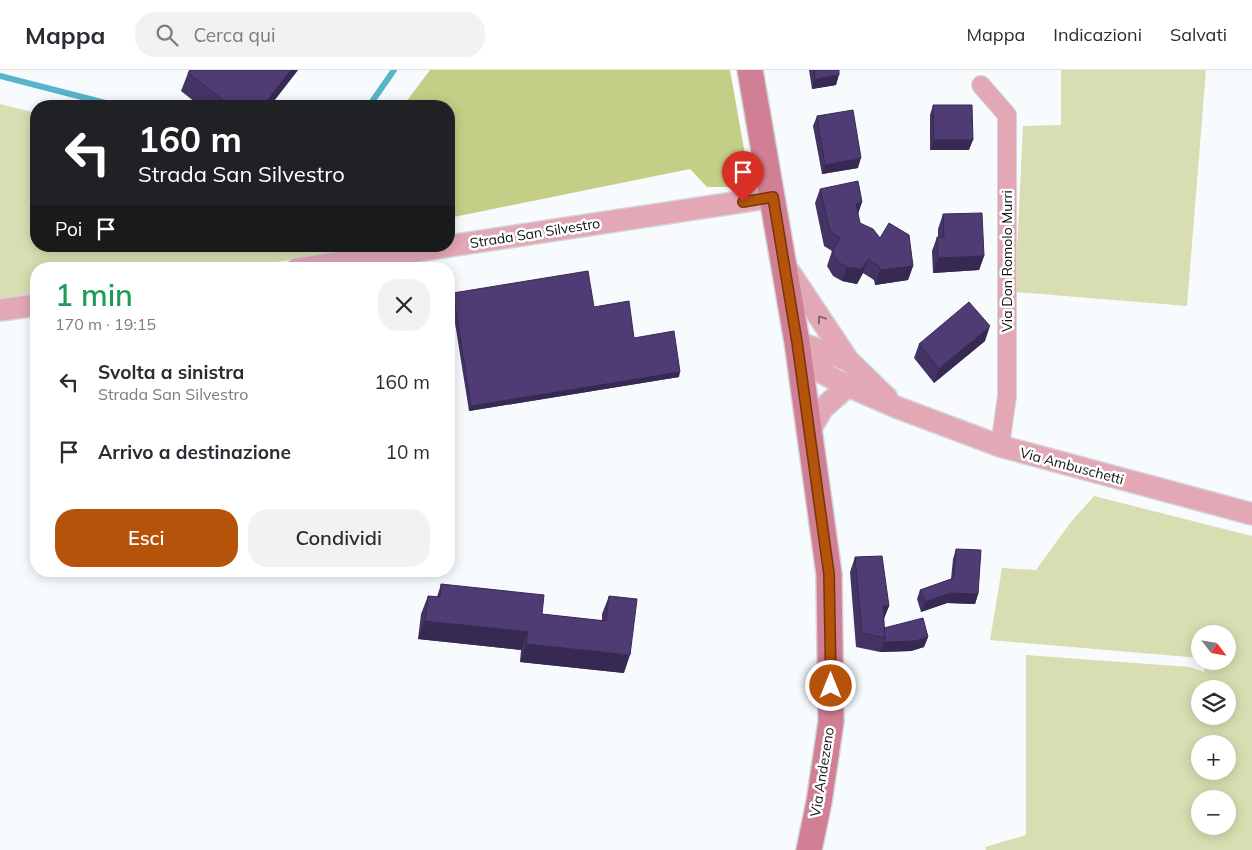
<!DOCTYPE html>
<html lang="it">
<meta charset="utf-8">
<style>
:root{--surface:#fff;--page:#f2f2f3;--text:#2b2b33;--muted:#7c7c81;--line:#e1e1e2;--accent:#b45309}
body{margin:0;font-family:Mulish,sans-serif;background:var(--page);color:var(--text);height:100vh;display:flex;flex-direction:column;font-size:19px;white-space:nowrap}
*{box-sizing:border-box;margin:0}
p{font-size:16px;color:var(--muted)}
.icon{flex:none;width:28px;height:28px;fill:none;stroke:currentColor;stroke-width:2;stroke-linecap:round;stroke-linejoin:round}
.map{position:relative;flex:1;overflow:hidden}
.side{position:absolute;left:30px;top:192px;width:425px;height:315px;display:flex;flex-direction:column;background:var(--surface);border-radius:20px;box-shadow:0 2px 12px #0003}
.side>*{flex:none}
.hud{position:absolute;left:30px;top:30px;width:425px;height:152px;border-radius:20px;box-shadow:0 2px 12px #0003;background:#202124;color:#fff;overflow:hidden}
.needle{width:32px;rotate:121deg}
.buttons{position:absolute;left:1191px;top:555px;display:grid;gap:10px}
.buttons a{display:grid;place-items:center;width:45px;height:45px;border-radius:50%;background:var(--surface);box-shadow:0 2px 12px #0003;font-size:25px}
.pin{position:absolute;display:grid;place-items:center;width:42px;height:42px;color:#fff;margin:-51px -21px;border-radius:50% 50% 50% 0;rotate:-45deg;box-shadow:0 0 5px #0007}
.pin .icon{rotate:45deg}
.me{position:absolute;width:55px;margin:-28px;rotate:0deg;stroke-linejoin:round;filter:drop-shadow(0 0 4px #0008)}
.turn{display:flex;align-items:center;gap:18px;height:105px;padding:0 25px;font-size:22px}
.turn .icon{width:65px;height:65px;stroke-width:2.5}
.turn b{display:block;font-size:35px;line-height:42px}
.then{display:flex;align-items:center;height:48px;padding:0 25px;background:#0003;gap:10px;font-size:19px}
.round{display:grid;place-items:center;flex:none;width:52px;height:52px;border-radius:20px;background:var(--page)}
.overview{display:flex;align-items:center;justify-content:space-between;height:85px;padding:0 25px}
h1{font-size:30px;font-weight:600;line-height:38px;color:#1e9e55}
.cta{display:flex;gap:10px;margin-top:auto;padding:10px 25px}
.cta a{flex:1;height:58px;border-radius:20px;background:var(--accent);color:#fff;font-size:20px;font-weight:600;line-height:58px;text-align:center}
.cta a+a{background:var(--page);color:var(--text)}
ul{padding:0;list-style:none}
li{display:flex;align-items:center;gap:15px;height:70px;padding:0 25px}
li div{flex:1}
li b{display:block;font-size:19px}
li em{font-style:normal}
header{display:flex;align-items:center;gap:30px;box-sizing:border-box;height:70px;padding:0 25px;background:var(--surface);border-bottom:1px solid var(--line)}
header strong{font-size:24px}
nav{display:flex;gap:28px;margin-inline-start:auto;font-size:18px}
.search{width:350px;height:45px;background:var(--page);display:flex;align-items:center;gap:12px;box-sizing:border-box;padding:0 18px;border-radius:20px;color:var(--muted);font-size:19px}
.map>svg:first-child{display:block}
</style>
<header>
<strong>Mappa</strong>
<div class="search"><svg class="icon" aria-label="search" viewBox="0 0 24 24"><circle cx="10" cy="10" r="6"/><path d="M15 15l6 6"/></svg>Cerca qui</div>
<nav><a>Mappa</a><a>Indicazioni</a><a>Salvati</a></nav>
</header>
<div class="map">
<svg width="1252" height="780" viewBox="0 0 1252 780">
<rect width="100%" height="100%" fill="#f8fbfe"/>
<!-- green -->
<path fill="#d8deb1" fill-rule="evenodd" d="M1061 0H1206L1187 236 1015 222 1023 56 1061 55Z
M0 34 36 43V176H383L228 199H36V225L0 230Z
M1094 426 1252 466V780H986L985 777 1026 765V585L1190 597 1204 602 1206 591H1228V564H1200V588L990 570 1002 498 1036 500 1070 453ZM1200 619H1228V646H1200ZM1200 674H1228V701H1200ZM1200 729H1228V756H1200Z"/>
<!-- forest -->
<path fill="#c5ce87" d="M430 0H730L747 96 728 117H707L690 99 454 147 449 159V36H403Z"/>
<g fill="none" stroke-linecap="round" stroke-linejoin="round">
<!-- stream -->
<path stroke="#56b5c8" stroke-width="6" d="M0 6 117 36
M369 36 394 0"/>
<!-- minor casing -->
<g stroke="#d3d5d8" stroke-width="20">
<path id="minor" d="M981 15 1007 45V326L1000 376"/>
</g>
<!-- tertiary casing -->
<g stroke="#d3d5d8" stroke-width="24">
<path id="tertiary" d="M784 194 848 290 887 328
M297 199 773 127
M0 240 36 235
M797 272 848 290
M799 291 848 316 896 337 1000 376 1252 444
M809 362 822 339 848 316"/>
</g>
<!-- secondary casing -->
<g stroke="#d3d5d8" stroke-width="28">
<path id="secondary" d="M750 0 797 272 829 504 831 652 819 732 809 780"/>
</g>
<!-- minor -->
<use href="#minor" stroke="#e2a8b5" stroke-width="18"/>
<!-- tertiary -->
<use href="#tertiary" stroke="#e2a8b5" stroke-width="21"/>
<!-- secondary -->
<use href="#secondary" stroke="#d17f94" stroke-width="25"/>
</g>
<!-- wall -->
<path fill="#443465" d="M190 0H298L270 36H200L181 21 188 3Z
M809 0H839L836 15 812 19Z
M933 35 969 80H930V45Z
M817 46 858 98 822 104 813 56Z
M820 119 862 132 858 144 860 153 880 168 913 196 908 210 875 215 874 210 863 203 857 214 842 211 833 206 827 196 832 181 824 176 815 133Z
M943 144 984 186 979 200 933 203 932 181 937 167H938V159Z
M453 223 594 237 634 268 679 307 469 341 451 228Z
M985 271 934 313 914 288 919 274Z
M956 479 978 524 975 534 947 533 921 542 917 529 920 520 951 509 953 489Z
M855 487 889 536 884 549V558L928 567 924 577 911 581 880 582 856 577 850 502Z
M441 514 542 544 602 551V544L609 526 624 603 520 592 521 580 418 569 421 544 428 526 437 527Z"/>
<!-- shaded-wall -->
<path fill="#372a52" d="M291 0H298L270 36H263Z
M839 5 836 15 812 19 815 9Z
M934 70H973L969 80H930Z
M861 88 858 98 822 104 825 95Z
M862 132 857 146 856 134Z
M984 186 979 200 933 203 938 188Z
M868 189 863 203 857 214 842 211 847 197Z
M913 196 908 210 875 215 880 200Z
M990 256 985 271 934 313 939 299Z
M680 302 679 307 469 341 471 336Z
M950 523 978 524 975 534 947 533 921 542 925 532Z
M883 536H889L883 550Z
M425 551 528 562 521 580 418 569Z
M928 567 924 577 911 581 880 582 884 572Z
M526 574 630 585 624 603 520 592Z"/>
<!-- building -->
<path fill="#4f3c75" stroke="#372a52" d="M190 0H291L263 36H231L188 3Z
M814 0H839V5L815 9Z
M933 35H972L973 70H934Z
M853 40 861 88 825 95 817 46Z
M858 111 862 132 856 134 860 153 873 159 880 168 889 153 909 165 913 196 880 200 879 196 868 189 862 199 847 197 838 192 832 181 840 168 830 161 820 119Z
M982 143 984 186 938 188 937 167H944L943 144Z
M588 201 594 237 629 231 634 268 674 261 680 302 471 336 453 223Z
M969 232 990 256 939 299 919 274Z
M956 479 981 480 978 524 950 523 925 532 920 520 954 508Z
M882 486 889 536H883L885 568 862 563 855 487Z
M441 514 544 525 542 544 606 551 609 526 637 529 630 585 526 574 528 562 425 551 428 526 440 527Z
M923 548 928 567 915 571 884 572 885 568 884 558Z"/>
<!-- one-way arrows -->
<defs><path id="oneway-chevron" d="M-2-3.5L2.5 0L-2 3.5" fill="none" stroke-width="1.6" stroke-linecap="round" stroke-linejoin="round" transform="scale(1.25)"/></defs>
<use stroke="#83646c" href="#oneway-chevron" transform="translate(821 249) rotate(-124)"/>
<g fill="none" stroke-linecap="round" stroke-linejoin="round">
<!-- route casing -->
<g stroke="#753606" stroke-width="12">
<path id="route" d="M743 132 773 127 797 272 829 504 831 616"/>
</g>
<!-- route -->
<use href="#route" stroke="#b45309" stroke-width="9"/>
</g>
<g text-anchor="middle" stroke-width="5" stroke-linejoin="round" paint-order="stroke">
<!-- street labels -->
<g font-size="14" fill="#0e1012" stroke="#fff">
<text transform="translate(535 163) rotate(-9)" y="5">Strada San Silvestro</text>
<text transform="translate(1007 191) rotate(-90)" y="5">Via Don Romolo Murri</text>
<text transform="translate(1072 396) rotate(15)" y="5">Via Ambuschetti</text>
<text transform="translate(822 702) rotate(-81)" y="5">Via Andezeno</text>
</g>
</g>
</svg>
<div class="buttons">
<a><svg class="needle" viewBox="-14 -14 28 28"><path d="M0-13l5 13h-10z" fill="#e53935"/><path d="M0 13l5-13h-10z" fill="#7c7c81"/></svg></a>
<a><svg class="icon" aria-label="layers" viewBox="0 0 24 24"><path d="M12 4l9 5-9 5-9-5zM3 14l9 5 9-5"/></svg></a>
<a>+</a>
<a>−</a>
</div>
<div class="pin" style="left:743px;top:132px;background:#d93025"><svg class="icon" aria-label="arrive" viewBox="0 0 24 24"><path d="M6 21V4h12l-3 4 3 4H6"/></svg></div>
<svg class="me" style="left:831px;top:616px" viewBox="-20 -20 40 40"><circle r="17" fill="#b45309" stroke="#fff" stroke-width="3"/><path d="M0-11L8 9 0 5-8 9z" fill="#fff"/></svg>
<div class="hud">
<div class="turn"><svg class="icon" aria-label="left" viewBox="0 0 24 24"><path d="M17 20v-9H6M10 6l-5 5 5 5"/></svg><div><b>160 m</b>Strada San Silvestro</div></div>
<div class="then">Poi<svg class="icon" aria-label="arrive" viewBox="0 0 24 24"><path d="M6 21V4h12l-3 4 3 4H6"/></svg></div>
</div>
<section class="side">
<div class="overview"><div><h1>1 min</h1><p>170 m · 19:15</p></div><a class="round"><svg class="icon" aria-label="close" viewBox="0 0 24 24"><path d="M6 6l12 12M18 6L6 18"/></svg></a></div>
<ul>
<li><svg class="icon" aria-label="left" viewBox="0 0 24 24"><path d="M17 20v-9H6M10 6l-5 5 5 5"/></svg><div><b>Svolta a sinistra</b><p>Strada San Silvestro</p></div><em>160 m</em></li>
<li><svg class="icon" aria-label="arrive" viewBox="0 0 24 24"><path d="M6 21V4h12l-3 4 3 4H6"/></svg><div><b>Arrivo a destinazione</b></div><em>10 m</em></li>
</ul>
<div class="cta"><a>Esci</a><a>Condividi</a></div>
</section>
</div>
